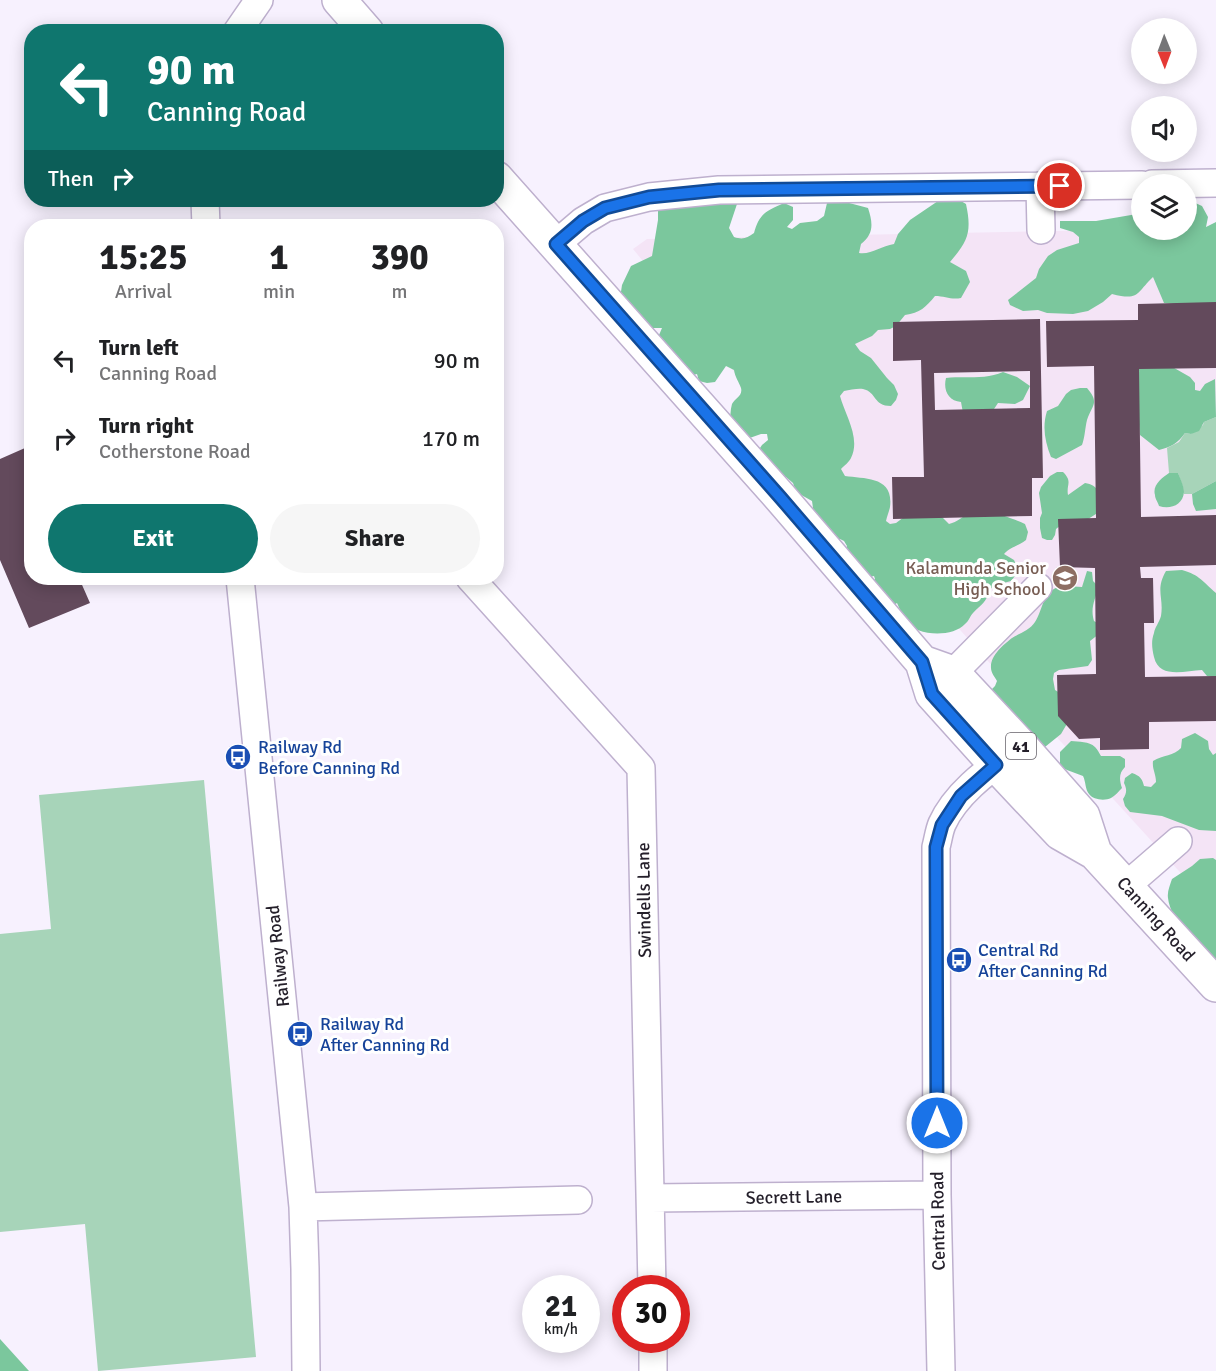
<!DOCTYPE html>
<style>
:root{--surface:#fff;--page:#f6f6f6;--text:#202124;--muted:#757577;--accent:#0f766e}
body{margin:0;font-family:Signika,sans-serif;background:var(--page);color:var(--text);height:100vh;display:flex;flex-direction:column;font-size:22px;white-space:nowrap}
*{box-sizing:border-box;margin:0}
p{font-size:20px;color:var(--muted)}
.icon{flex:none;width:33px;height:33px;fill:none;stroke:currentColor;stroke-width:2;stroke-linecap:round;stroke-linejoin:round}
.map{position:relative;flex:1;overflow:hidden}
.details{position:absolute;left:24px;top:219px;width:480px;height:366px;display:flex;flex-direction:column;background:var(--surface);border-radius:24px;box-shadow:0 3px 15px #0003}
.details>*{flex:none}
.banner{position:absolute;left:24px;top:24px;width:480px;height:183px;border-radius:24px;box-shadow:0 3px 15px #0003;background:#0f766e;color:#fff;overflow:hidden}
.needle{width:39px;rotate:179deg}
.tools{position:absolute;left:1131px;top:18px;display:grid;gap:12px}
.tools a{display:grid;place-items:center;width:66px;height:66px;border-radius:50%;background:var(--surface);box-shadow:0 3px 15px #0003;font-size:30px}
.speed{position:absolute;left:522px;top:1275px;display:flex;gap:12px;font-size:30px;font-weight:700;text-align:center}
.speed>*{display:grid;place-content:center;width:78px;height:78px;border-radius:50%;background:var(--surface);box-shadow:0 3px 15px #0003;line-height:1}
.speed small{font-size:15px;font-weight:400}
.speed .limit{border:9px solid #d22;background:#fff;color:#111}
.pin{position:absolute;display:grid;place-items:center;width:51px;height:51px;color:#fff;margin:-26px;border:3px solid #fff;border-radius:50%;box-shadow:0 2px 6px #0007}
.me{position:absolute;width:66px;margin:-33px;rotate:0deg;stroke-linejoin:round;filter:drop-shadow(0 0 4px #0008)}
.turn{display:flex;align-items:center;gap:21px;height:126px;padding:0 24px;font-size:27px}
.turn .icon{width:78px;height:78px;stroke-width:2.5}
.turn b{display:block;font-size:42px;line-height:51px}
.then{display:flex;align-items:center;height:57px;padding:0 24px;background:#0003;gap:12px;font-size:22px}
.eta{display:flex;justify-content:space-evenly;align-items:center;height:102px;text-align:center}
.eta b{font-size:36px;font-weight:800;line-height:42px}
.action{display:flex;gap:12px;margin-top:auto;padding:12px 24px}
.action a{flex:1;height:69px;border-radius:36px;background:var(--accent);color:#fff;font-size:24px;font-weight:800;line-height:69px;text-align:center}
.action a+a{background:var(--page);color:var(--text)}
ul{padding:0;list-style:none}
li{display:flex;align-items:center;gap:18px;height:78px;padding:0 24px}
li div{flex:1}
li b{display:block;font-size:22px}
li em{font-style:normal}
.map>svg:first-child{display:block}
</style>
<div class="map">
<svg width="1216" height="1371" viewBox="0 0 1216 1371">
<rect width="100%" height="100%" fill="#f7f1fe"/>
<!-- education -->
<path fill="#f4e4f6" d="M1216 228V926L1210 905 1031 709 796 447 633 249 647 239Z"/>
<!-- green -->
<path fill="#a7d4b9" d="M1216 417V481L1192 494H1184L1183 487 1178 473H1169L1167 448 1179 442 1185 433 1191 434 1203 425 1204 422Z
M204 780 256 1357 98 1371 85 1224 0 1232V934L51 929 39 795Z"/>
<!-- forest -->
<path fill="#7bc79d" d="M737 195V204L729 228 734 237C743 240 747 238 754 233 759 214 766 211 784 203L793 207V220L787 227 792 229 800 223 817 221 824 216 827 203 838 200 868 208C873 223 874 234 861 244L859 253C871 255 881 246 894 244L898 234 910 220 938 201 954 197 966 204C972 232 968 241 950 262L966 271 970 282 961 298C951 300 945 296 935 296 926 307 920 313 905 315L896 326 890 329 878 330 872 336 855 344 860 351 871 358 887 378 894 385 898 394 896 400 891 406C873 406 877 392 863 389 858 388 850 390 844 391L840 396C845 415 861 438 851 458 849 462 844 466 841 469L845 476C865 479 894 476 890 507 889 512 887 516 886 521L890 524 896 523 908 514 941 516 949 524C958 522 961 517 967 515 973 513 985 512 992 512 997 513 1019 521 1025 524L1028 532 1026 540C1017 547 1011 546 1004 554L1014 560 1019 571 1011 581 996 585 989 590C987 603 981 604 973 613 970 616 969 621 965 624 952 638 916 636 905 621 902 616 900 609 897 603L886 610 865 587 875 579 874 576 857 580 836 572 847 546 844 541 840 539 825 548 806 519 813 508 812 501 796 492 793 483 786 477H779L752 460 762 445 768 440 767 434H761L744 440 729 423C731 417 730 410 732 404 735 398 743 396 741 388 739 382 735 377 734 370L726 366 715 382 707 383 699 381 697 374 680 379 654 347 662 328H638L619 305 622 285 631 266 652 256 658 220V206Z
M1191 201 1202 206 1208 217 1206 227 1216 222V308L1164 303 1153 277C1136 293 1140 301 1112 294L1103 302 1088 311 1073 314 1047 313 1038 310 1023 311 1010 305 1008 300 1036 278 1039 269 1048 256 1057 250 1079 243V237L1073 232 1060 228V221H1096L1137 214 1141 212 1142 230H1186L1187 202Z
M1133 364 1169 365 1190 377 1195 383V390L1200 391 1205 384 1215 379 1216 417 1204 422 1199 431 1191 434 1185 433C1178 443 1171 447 1159 450L1140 435Z
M1003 372 1017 377 1030 386 1023 400 1015 404 998 403 992 412 963 413 961 402C948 401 943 390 946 378 964 376 985 380 1003 372Z
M1080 388H1087C1100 403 1092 405 1087 420 1085 428 1085 437 1082 445L1056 459 1051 457C1045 442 1042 427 1047 411L1058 406 1066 394 1071 390Z
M1057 472H1063C1073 482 1066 484 1068 495L1085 483C1092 484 1094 486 1099 491V512L1082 523 1061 525 1056 529 1055 535 1052 540H1047L1042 538 1040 528V518L1042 513 1039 493 1041 487 1050 476Z
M1169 473H1178C1180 478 1184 486 1184 492 1183 505 1170 510 1159 506 1158 502 1155 499 1155 495 1152 485 1162 478 1169 473Z
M1216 481V509L1196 511 1193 504 1192 494Z
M1182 570C1200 575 1203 582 1216 593V678L1207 676 1202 670C1184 671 1159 679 1154 657 1152 649 1151 641 1154 633 1155 627 1159 623 1161 616 1164 597 1155 590 1166 571Z
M1087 571 1092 572 1093 581 1099 587C1095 599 1090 608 1094 621L1099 624V634L1090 641 1092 660 1088 666 1059 670 1054 673 1053 679 1055 690 1060 693 1068 722 1061 734 1040 751 990 691 995 686 997 681C995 677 991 673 991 668 990 656 1003 645 1012 638 1020 633 1030 630 1035 622 1043 610 1042 593 1058 587 1065 585 1074 587 1082 587Z
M1195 733 1208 741 1209 749 1213 755 1216 753V831L1199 830 1162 816 1130 812 1125 806 1123 799C1127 793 1127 789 1124 783L1125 778 1132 773C1140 776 1142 778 1144 786L1151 787 1156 782C1156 774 1152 769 1153 761 1163 755 1174 756 1181 748L1182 739Z
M1071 741C1079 742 1089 741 1095 747 1098 750 1099 753 1101 756H1120L1125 759V767C1119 773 1119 779 1122 788 1119 791 1115 796 1111 798 1105 801 1093 800 1089 794 1085 789 1086 782 1083 776L1067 770 1060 766V752Z
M1213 858 1216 860V975C1202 956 1170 920 1168 898 1167 892 1170 885 1172 879L1192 866 1200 859Z
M0 1339 29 1371H0Z"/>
<!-- building -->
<path fill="#634a5c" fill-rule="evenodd" d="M1216 302V368L1139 369 1141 517 1216 515V565L1140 567 1141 578H1153L1154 623H1144L1145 677 1216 676V721L1149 722V749L1100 750V738L1079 739 1058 716 1057 675 1096 674 1095 568 1060 567 1058 519 1096 518 1094 366 1047 367 1046 321 1138 320V304Z
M1040 319 1043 478H1032V516L893 519 892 477H924L921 360 893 361V322ZM1030 371V408L935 410 934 373Z
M25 448 32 465V578H79L90 603 29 628 0 560V459Z"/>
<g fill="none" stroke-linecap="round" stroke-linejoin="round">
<!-- minor casing -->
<g stroke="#beb0ce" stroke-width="30">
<path id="minor" d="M237 32 259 0
M1152 184 1216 183
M1040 186 1041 230
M205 200 206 226
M556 244 583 221 605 208 649 197 719 190 1142 185
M240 578 303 1207 305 1269 306 1371
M470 578 641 768 652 1288
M953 673 1038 587
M1126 886 1178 841
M651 1198 937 1195
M303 1207 578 1200
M653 1340V1371
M941 1371 937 1195 936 847C938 840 939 831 942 824 955 795 985 772 1011 754"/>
</g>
<!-- major casing -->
<g stroke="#beb0ce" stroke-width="36">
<path id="major" d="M339 0 367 32
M496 178 780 497 922 662 932 694 996 765 1060 833 1095 853 1216 985
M922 662 953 673 1022 747 1083 816 1095 853"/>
</g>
<!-- minor -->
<use href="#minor" stroke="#fff" stroke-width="27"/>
<!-- major -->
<use href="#major" stroke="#fff" stroke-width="33"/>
</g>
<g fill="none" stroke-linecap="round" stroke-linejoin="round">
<!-- route casing -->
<g stroke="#114b97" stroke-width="15">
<path id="route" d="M937 1123 936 847 942 825 961 796 996 765 932 694 922 662 780 497 556 244 583 221 605 208 649 197 719 190 1060 186"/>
</g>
<!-- route -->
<use href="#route" stroke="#1a73e8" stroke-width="10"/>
</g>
<!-- icons -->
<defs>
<g id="school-disc" transform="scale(1.35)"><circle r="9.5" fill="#8d6e63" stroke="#fff"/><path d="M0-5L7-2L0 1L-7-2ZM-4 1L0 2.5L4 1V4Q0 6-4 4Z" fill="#fff"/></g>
<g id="bus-disc" transform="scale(1.35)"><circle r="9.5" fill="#1a4fb4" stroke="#fff"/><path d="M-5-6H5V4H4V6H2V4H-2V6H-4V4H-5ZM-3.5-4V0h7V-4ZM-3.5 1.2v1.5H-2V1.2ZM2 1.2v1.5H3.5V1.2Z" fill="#fff"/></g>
</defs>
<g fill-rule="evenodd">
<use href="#school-disc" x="1065" y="578"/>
<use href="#bus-disc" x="238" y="757"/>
<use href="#bus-disc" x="959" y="960"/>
<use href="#bus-disc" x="300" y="1034"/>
</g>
<g text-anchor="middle" stroke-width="6" stroke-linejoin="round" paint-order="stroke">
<!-- shield labels -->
<rect fill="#fff" stroke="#66626a" stroke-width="1.5" x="1006" y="733" width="30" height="26" rx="4.5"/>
<g font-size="16" font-weight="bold" fill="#241f2a">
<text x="1021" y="752">41</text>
</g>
<!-- education labels -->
<g font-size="18" fill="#785e54" stroke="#fff" text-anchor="end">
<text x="1046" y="574">Kalamunda Senior<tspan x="1046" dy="21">High School</tspan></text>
</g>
<!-- transit labels -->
<g font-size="18" fill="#164399" stroke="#fff" text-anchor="start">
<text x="258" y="753">Railway Rd<tspan x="258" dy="21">Before Canning Rd</tspan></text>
<text x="978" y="956">Central Rd<tspan x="978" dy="21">After Canning Rd</tspan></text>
<text x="320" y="1030">Railway Rd<tspan x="320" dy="21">After Canning Rd</tspan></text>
</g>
<!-- street labels -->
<g font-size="18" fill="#241f2a" stroke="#fff">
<text transform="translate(644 900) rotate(-91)" y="6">Swindells Lane</text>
<text transform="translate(1156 919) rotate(48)" y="6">Canning Road</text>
<text transform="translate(278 956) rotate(-96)" y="6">Railway Road</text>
<text transform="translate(794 1197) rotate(-1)" y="6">Secrett Lane</text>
<text transform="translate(938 1221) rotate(-91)" y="6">Central Road</text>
</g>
</g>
</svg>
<div class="tools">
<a><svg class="needle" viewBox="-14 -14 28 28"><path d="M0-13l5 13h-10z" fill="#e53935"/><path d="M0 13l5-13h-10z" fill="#757577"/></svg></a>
<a><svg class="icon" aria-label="sound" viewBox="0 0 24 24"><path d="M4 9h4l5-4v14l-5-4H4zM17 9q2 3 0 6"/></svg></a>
<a><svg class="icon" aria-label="layers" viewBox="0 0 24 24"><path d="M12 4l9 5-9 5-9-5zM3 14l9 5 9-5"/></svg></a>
</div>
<div class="speed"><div>21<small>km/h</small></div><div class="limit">30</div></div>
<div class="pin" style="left:1060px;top:186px;background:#d93025"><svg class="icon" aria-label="arrive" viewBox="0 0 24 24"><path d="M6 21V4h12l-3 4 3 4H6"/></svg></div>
<svg class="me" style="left:937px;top:1123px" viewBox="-20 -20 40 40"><circle r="17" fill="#1a73e8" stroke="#fff" stroke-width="3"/><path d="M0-11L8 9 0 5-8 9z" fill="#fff"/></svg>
<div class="banner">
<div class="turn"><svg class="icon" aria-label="left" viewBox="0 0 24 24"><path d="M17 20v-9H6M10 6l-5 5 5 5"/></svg><div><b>90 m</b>Canning Road</div></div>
<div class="then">Then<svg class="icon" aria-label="right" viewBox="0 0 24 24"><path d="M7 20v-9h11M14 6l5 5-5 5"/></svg></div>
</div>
<section class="details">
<div class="eta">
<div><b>15:25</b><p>Arrival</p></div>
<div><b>1</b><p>min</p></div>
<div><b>390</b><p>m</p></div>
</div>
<ul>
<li><svg class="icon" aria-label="left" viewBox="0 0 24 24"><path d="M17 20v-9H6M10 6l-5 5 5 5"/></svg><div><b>Turn left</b><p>Canning Road</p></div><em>90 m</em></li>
<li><svg class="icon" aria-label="right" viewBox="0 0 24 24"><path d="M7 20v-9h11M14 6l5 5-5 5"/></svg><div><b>Turn right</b><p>Cotherstone Road</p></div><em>170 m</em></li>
</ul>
<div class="action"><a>Exit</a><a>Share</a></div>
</section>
</div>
